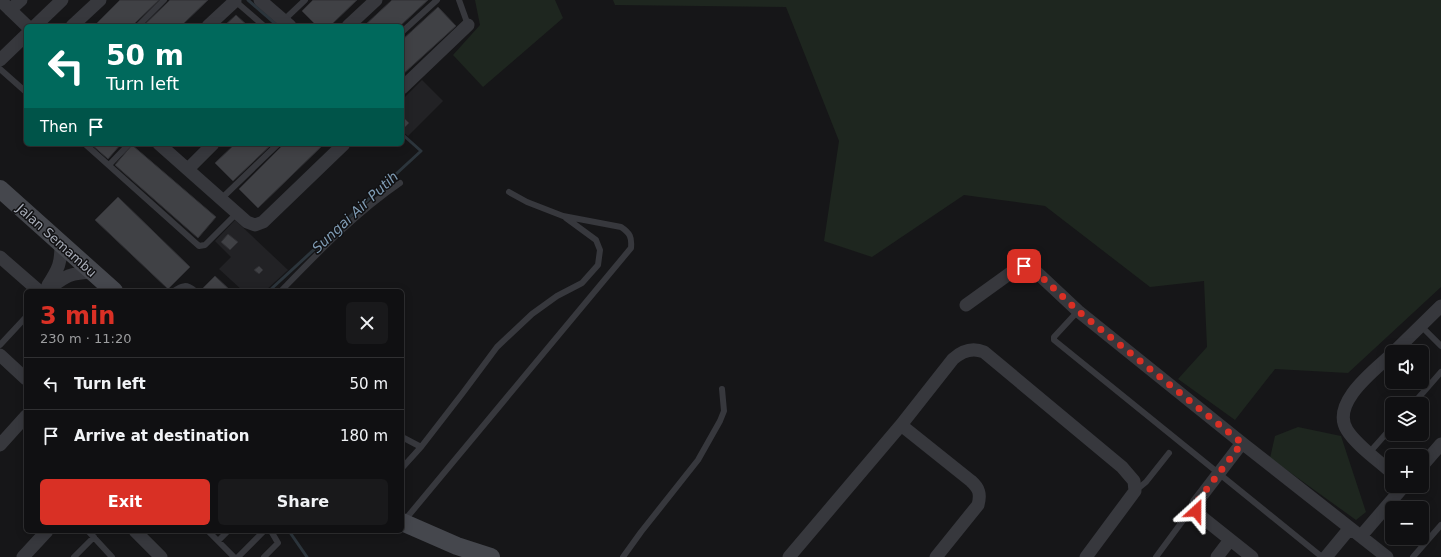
<!DOCTYPE html>
<meta charset="utf-8">
<style>
:root{--surface:#101012;--page:#19191b;--text:#f1f3f6;--muted:#9c9d9f;--line:#303032;--accent:#d93025}
body{margin:0;font-family:"DejaVu Sans",sans-serif;background:var(--page);color:var(--text);height:100vh;display:flex;flex-direction:column;font-size:15px;white-space:nowrap}
*{box-sizing:border-box;margin:0}
p{font-size:13px;color:var(--muted)}
.icon{flex:none;width:22px;height:22px;fill:none;stroke:currentColor;stroke-width:2;stroke-linecap:round;stroke-linejoin:round}
.map{position:relative;flex:1;overflow:hidden}
.drawer{position:absolute;left:24px;top:289px;width:380px;height:244px;display:flex;flex-direction:column;background:var(--surface);border-radius:6px;box-shadow:0 2px 10px #0003,0 0 0 1px var(--line)}
.drawer>*{flex:none}
.hud{position:absolute;left:24px;top:24px;width:380px;height:122px;border-radius:6px;box-shadow:0 2px 10px #0003,0 0 0 1px var(--line);background:#00695c;color:#fff;overflow:hidden}
.fabs{position:absolute;left:1385px;top:345px;display:grid;gap:8px}
.fabs a{display:grid;place-items:center;width:44px;height:44px;border-radius:6px;background:var(--surface);box-shadow:0 2px 10px #0003,0 0 0 1px var(--line);font-size:20px}
.pin{position:absolute;display:grid;place-items:center;width:34px;height:34px;color:#fff;margin:-17px;border-radius:8px;box-shadow:0 2px 6px #0006}
.me{position:absolute;width:44px;margin:-22px;rotate:24deg;stroke-linejoin:round;filter:drop-shadow(0 0 3px #0008)}
.turn{display:flex;align-items:center;gap:14px;height:84px;padding:0 16px;font-size:18px}
.turn .icon{width:52px;height:52px;stroke-width:2.5}
.turn b{display:block;font-size:28px;line-height:34px}
.then{display:flex;align-items:center;height:38px;padding:0 16px;background:#0003;gap:8px;font-size:15px}
.round{display:grid;place-items:center;flex:none;width:42px;height:42px;border-radius:6px;background:var(--page)}
.overview{display:flex;align-items:center;justify-content:space-between;height:68px;padding:0 16px}
h1{font-size:24px;font-weight:800;line-height:30px;color:var(--accent)}
.cta{display:flex;gap:8px;margin-top:auto;padding:8px 16px}
.cta a{flex:1;height:46px;border-radius:6px;background:var(--accent);color:#fff;font-size:16px;font-weight:800;line-height:46px;text-align:center}
.cta a+a{background:var(--page);color:var(--text)}
ul{padding:0;list-style:none}
li{display:flex;align-items:center;gap:12px;height:52px;padding:0 16px;border-top:1px solid var(--line)}
li div{flex:1}
li b{display:block;font-size:15px}
li em{font-style:normal}
.map>svg:first-child{display:block}
</style>
<div class="map">
<svg width="1441" height="557" viewBox="0 0 1441 557">
<rect width="100%" height="100%" fill="#161618"/>
<!-- built -->
<path fill="#222225" d="M422 80 443 101 408 136 402 131V100Z
M235 220 288 270 265 291H243L219 269 231 257 215 241Z"/>
<!-- green -->
<path fill="#1e261f" d="M475 0H555L563 18 483 87 453 55 480 25Z
M613 0H1441V287L1348 373 1275 369 1235 420 1178 379 1207 347 1204 281 1150 287 1045 206 964 195 872 257 824 241 839 141 786 7 615 5Z
M1298 427 1341 436 1366 512 1356 520 1270 458 1275 436Z"/>
<g fill="none" stroke-linecap="round" stroke-linejoin="round">
<!-- stream -->
<path stroke="#2c353c" stroke-width="3" d="M248 0 278 26
M269 291 421 151 402 134
M289 531 307 557"/>
</g>
<!-- building -->
<path fill="#404145" stroke="#303034" d="M120 0H159L132 26H94Z
M170 0H208L181 26H143Z
M313 0H357L330 26H317L302 11Z
M392 0H428L400 26H364Z
M438 7 456 26 402 75V40Z
M236 15 248 26H224Z
M404 118 409 123 405 127 402 124V121Z
M91 144H121L108 159Z
M235 144H272L233 181 215 163Z
M284 144H324L258 208 239 189Z
M132 145 216 217 198 238 115 165Z
M118 197 190 267 168 289 95 220Z
M228 234 238 242 230 250 221 242Z
M259 266 263 270 259 274 254 270Z
M215 276 231 291H200Z"/>
<g fill="none" stroke-linecap="round" stroke-linejoin="round">
<!-- lane -->
<path stroke="#37383d" stroke-width="6" d="M234 0 264 26
M459 0 468 25
M284 20 305 0
M138 26 164 0
M402 32 437 0
M0 69 26 92
M85 144 199 246 205 245 237 213
M109 165 129 144
M221 199 278 144
M174 291C182 285 187 284 195 291
M281 291C318 253 356 213 400 183
M1078 311 1054 337V340L1322 557
M1421 326 1441 346
M0 345 26 317
M1413 404 1441 372
M402 437 421 447
M1369 453 1392 427
M402 468 421 447 462 394 497 347 532 314 557 296 582 283 598 265 600 250 596 240 566 218
M1135 491 1146 482 1169 453
M404 521 631 248C632 237 630 233 621 227L563 216 527 202 509 192
M88 531 112 557
M208 531 234 557
M218 541 228 531
M74 557 94 537
M238 557 264 531
M264 557 278 543 271 531
M623 557 641 532 698 460 720 421 724 411 722 389
M1156 557 1187 515 1195 507
M1413 557 1441 525"/>
<!-- street -->
<path stroke="#37383d" stroke-width="13" d="M0 0 27 26
M260 0 290 26
M10 10 21 0
M35 26 62 0
M72 26 100 0
M208 26 235 1
M348 26 376 0
M0 60 26 35
M402 88 468 25
M159 144 247 222 255 225 263 222 344 144
M188 169 213 144
M0 257 39 291
M48 285C59 268 61 263 61 244
M46 291C65 277 68 273 92 272
M966 305 1016 269 1024 266 1031 267 1078 311 1242 443 1387 557
M1394 352 1441 306
M1392 354C1375 370 1330 403 1347 430 1356 445 1379 461 1392 473
M0 355 26 379
M901 425 971 481C979 488 981 494 978 505L936 557
M1242 443 1196 503 1195 507 1198 514 1252 557
M0 445 26 416
M1422 466 1441 444
M135 531 161 557
M1361 536 1404 486
M23 557 47 531
M789 557 901 425 953 359C962 351 972 347 984 352L1122 467 1134 481 1135 491 1086 557
M1217 557 1230 540
M1326 557 1350 528"/>
<!-- secondary -->
<path stroke="#45474d" stroke-width="18" d="M0 189 114 291
M402 522 457 546 491 557"/>
</g>
<g fill="none" stroke-linecap="round" stroke-linejoin="round">
<!-- route -->
<path stroke="#d93025" stroke-width="7" stroke-dasharray="0 12.6" d="M1024 266 1031 267 1078 311 1242 443 1196 503V511"/>
</g>
<g text-anchor="middle" stroke-width="3" stroke-linejoin="round" paint-order="stroke">
<!-- street labels -->
<g font-size="13" fill="#a8adb8" stroke="#111113">
<text transform="translate(57 240) rotate(42)" y="5">Jalan Semambu</text>
</g>
<!-- water labels -->
<g font-size="14" font-style="italic" fill="#7f9bb3" stroke="#111113">
<text transform="translate(355 212) rotate(-43)" y="5">Sungai Air Putih</text>
</g>
</g>
</svg>
<div class="fabs">
<a><svg class="icon" aria-label="sound" viewBox="0 0 24 24"><path d="M4 9h4l5-4v14l-5-4H4zM17 9q2 3 0 6"/></svg></a>
<a><svg class="icon" aria-label="layers" viewBox="0 0 24 24"><path d="M12 4l9 5-9 5-9-5zM3 14l9 5 9-5"/></svg></a>
<a>+</a>
<a>−</a>
</div>
<div class="pin" style="left:1024px;top:266px;background:#d93025"><svg class="icon" aria-label="arrive" viewBox="0 0 24 24"><path d="M6 21V4h12l-3 4 3 4H6"/></svg></div>
<svg class="me" style="left:1196px;top:511px" viewBox="-20 -20 40 40"><path d="M0-17L14 15 0 8-14 15z" fill="#d93025" stroke="#fff" stroke-width="4"/></svg>
<div class="hud">
<div class="turn"><svg class="icon" aria-label="left" viewBox="0 0 24 24"><path d="M17 20v-9H6M10 6l-5 5 5 5"/></svg><div><b>50 m</b>Turn left</div></div>
<div class="then">Then<svg class="icon" aria-label="arrive" viewBox="0 0 24 24"><path d="M6 21V4h12l-3 4 3 4H6"/></svg></div>
</div>
<section class="drawer">
<div class="overview"><div><h1>3 min</h1><p>230 m · 11:20</p></div><a class="round"><svg class="icon" aria-label="close" viewBox="0 0 24 24"><path d="M6 6l12 12M18 6L6 18"/></svg></a></div>
<ul>
<li><svg class="icon" aria-label="left" viewBox="0 0 24 24"><path d="M17 20v-9H6M10 6l-5 5 5 5"/></svg><div><b>Turn left</b></div><em>50 m</em></li>
<li><svg class="icon" aria-label="arrive" viewBox="0 0 24 24"><path d="M6 21V4h12l-3 4 3 4H6"/></svg><div><b>Arrive at destination</b></div><em>180 m</em></li>
</ul>
<div class="cta"><a>Exit</a><a>Share</a></div>
</section>
</div>
